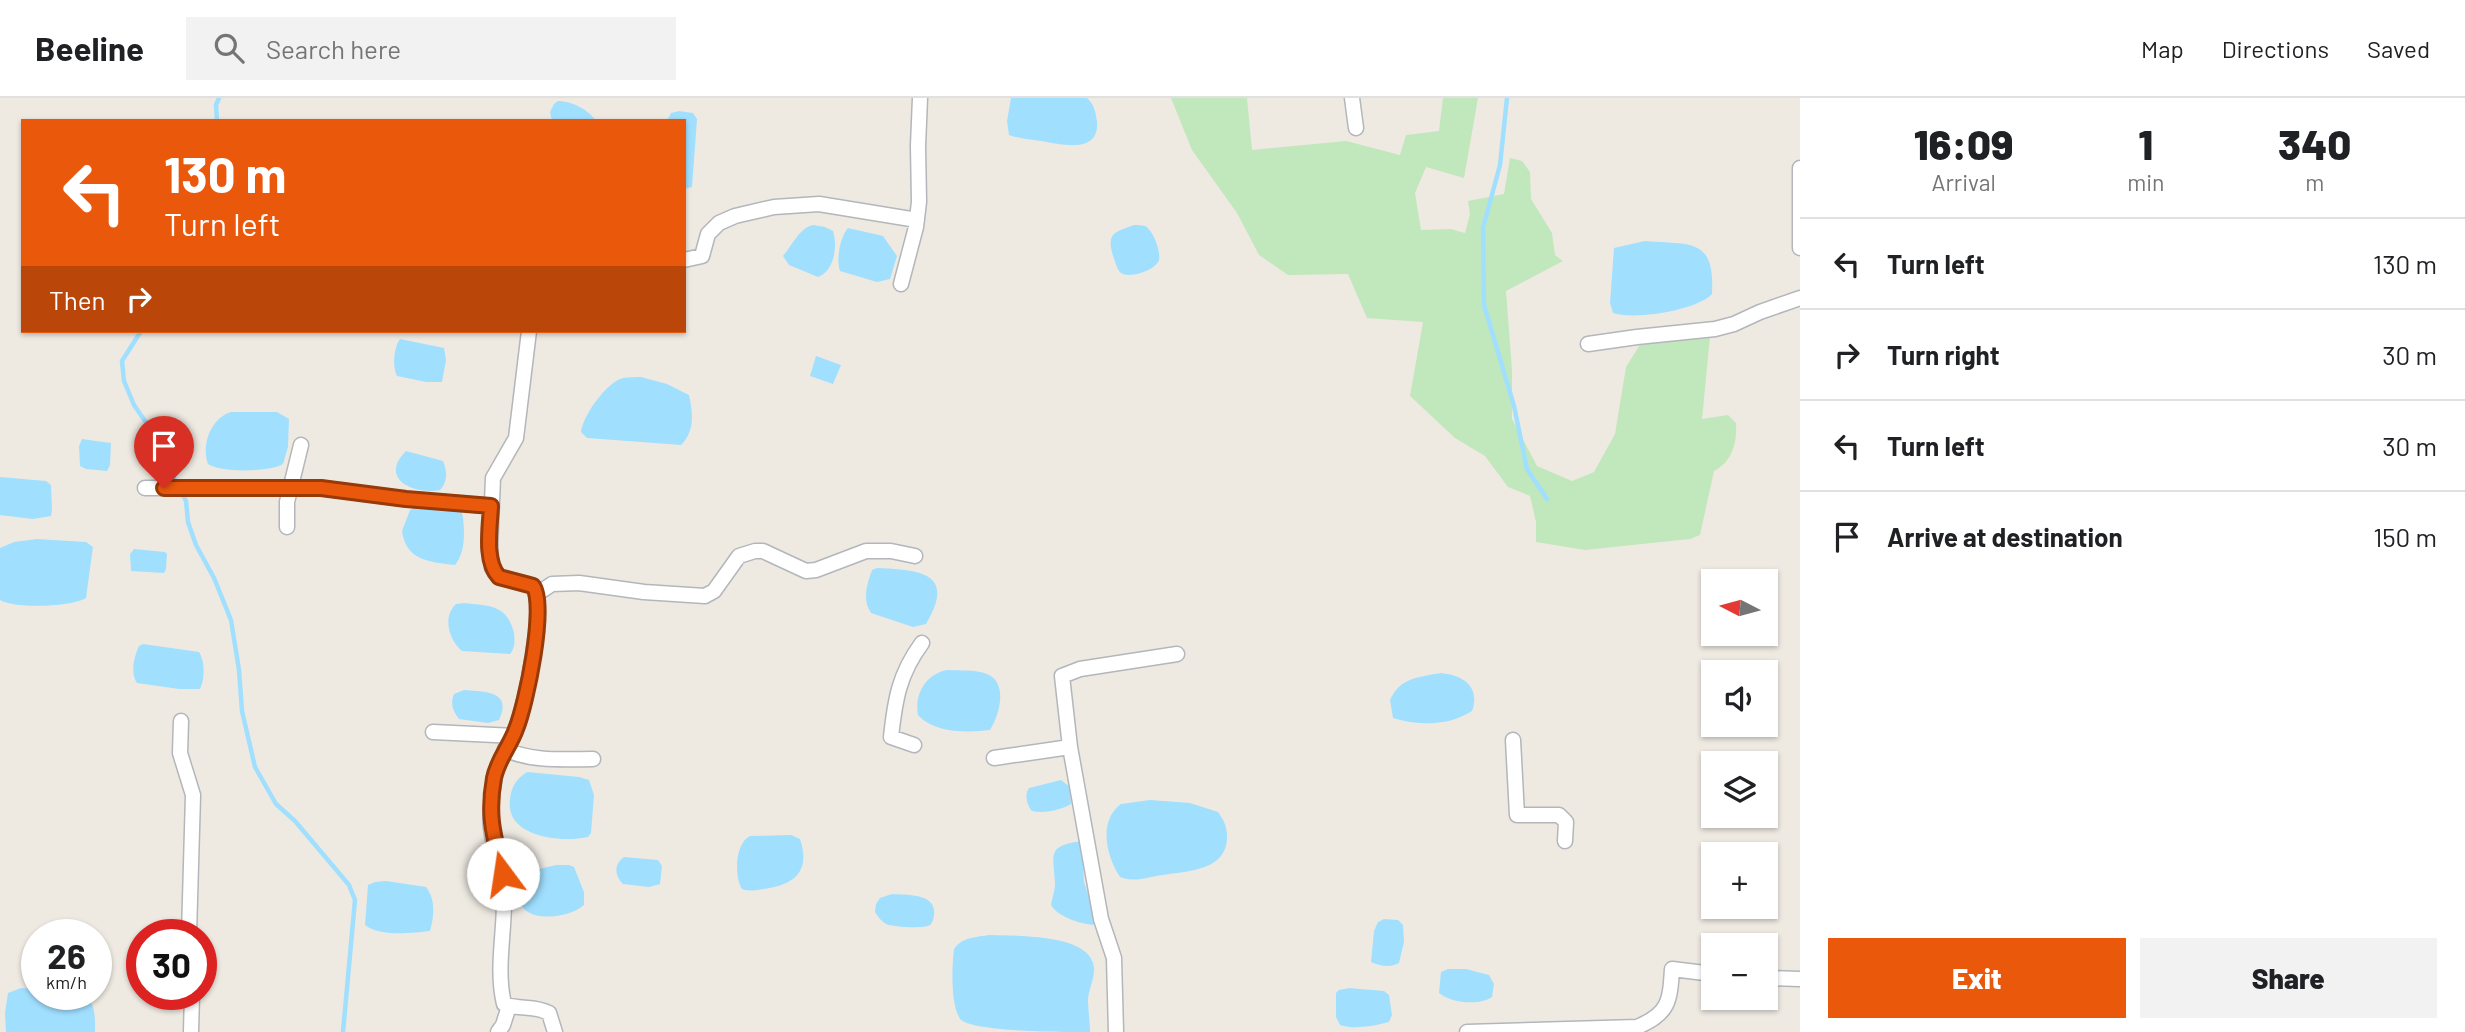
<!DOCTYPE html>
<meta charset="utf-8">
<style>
:root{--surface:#fff;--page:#f2f2f2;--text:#202124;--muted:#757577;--line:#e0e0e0;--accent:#ea580c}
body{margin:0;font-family:Barlow,sans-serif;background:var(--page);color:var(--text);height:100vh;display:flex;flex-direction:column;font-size:26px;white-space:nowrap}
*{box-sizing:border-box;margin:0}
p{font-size:23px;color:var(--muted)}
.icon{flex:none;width:38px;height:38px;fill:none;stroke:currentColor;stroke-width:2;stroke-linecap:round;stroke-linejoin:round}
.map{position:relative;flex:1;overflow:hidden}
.side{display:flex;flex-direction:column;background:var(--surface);width:665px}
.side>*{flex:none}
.hud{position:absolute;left:21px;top:21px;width:665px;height:214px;border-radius:0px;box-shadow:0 2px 5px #0004;background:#ea580c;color:#fff;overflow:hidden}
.needle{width:46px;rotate:276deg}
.fabs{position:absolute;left:1701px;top:471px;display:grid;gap:14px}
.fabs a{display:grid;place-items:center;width:77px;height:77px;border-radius:0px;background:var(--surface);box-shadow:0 2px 5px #0004;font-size:35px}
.speed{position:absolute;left:21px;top:821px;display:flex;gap:14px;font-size:35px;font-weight:700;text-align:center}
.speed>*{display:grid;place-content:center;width:91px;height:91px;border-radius:50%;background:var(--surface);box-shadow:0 2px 5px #0004;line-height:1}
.speed small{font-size:18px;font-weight:400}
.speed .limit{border:10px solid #d22;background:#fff;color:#111}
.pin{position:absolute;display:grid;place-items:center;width:60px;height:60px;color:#fff;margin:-72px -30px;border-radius:50% 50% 50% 0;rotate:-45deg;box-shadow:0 0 7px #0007}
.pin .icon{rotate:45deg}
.me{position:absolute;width:77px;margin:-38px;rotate:346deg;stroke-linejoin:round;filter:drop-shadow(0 0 5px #0008)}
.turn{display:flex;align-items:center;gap:24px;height:147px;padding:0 28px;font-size:32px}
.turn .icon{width:91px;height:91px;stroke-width:2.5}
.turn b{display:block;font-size:49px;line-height:60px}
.then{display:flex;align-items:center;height:66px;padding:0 28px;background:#0003;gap:14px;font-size:26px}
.eta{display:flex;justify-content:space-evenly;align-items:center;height:119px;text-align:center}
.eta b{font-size:42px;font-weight:800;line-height:49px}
.action{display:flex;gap:14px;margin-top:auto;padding:14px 28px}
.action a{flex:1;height:80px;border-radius:0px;background:var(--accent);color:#fff;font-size:28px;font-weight:800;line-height:80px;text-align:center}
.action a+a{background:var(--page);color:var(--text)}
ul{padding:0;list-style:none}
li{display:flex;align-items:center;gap:21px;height:91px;padding:0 28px;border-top:2px solid var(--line)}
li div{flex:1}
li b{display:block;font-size:26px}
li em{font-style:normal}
header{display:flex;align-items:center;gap:42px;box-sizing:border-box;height:98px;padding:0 35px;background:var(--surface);border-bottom:2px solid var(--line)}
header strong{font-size:33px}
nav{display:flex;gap:38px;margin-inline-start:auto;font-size:24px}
.search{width:490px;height:63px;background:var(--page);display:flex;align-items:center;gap:18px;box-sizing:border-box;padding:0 24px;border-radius:0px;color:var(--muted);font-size:26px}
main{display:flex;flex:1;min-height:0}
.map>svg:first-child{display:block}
</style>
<header>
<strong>Beeline</strong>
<div class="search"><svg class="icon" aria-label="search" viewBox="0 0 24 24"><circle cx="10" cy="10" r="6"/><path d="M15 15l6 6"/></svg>Search here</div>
<nav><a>Map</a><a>Directions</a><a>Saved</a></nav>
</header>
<main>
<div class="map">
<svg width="1800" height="934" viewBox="0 0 1800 934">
<rect width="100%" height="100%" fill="#eeeae2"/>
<!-- green -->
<path fill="#c1e7bd" d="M1171 0H1247L1252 52 1346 43 1400 57 1406 37 1439 33 1443 0H1478L1464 80 1426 69 1415 95 1421 132 1451 131 1465 135 1470 116 1468 103 1504 96 1510 60 1522 63 1530 74 1531 101 1552 135 1555 157 1563 163 1506 193 1512 272V321L1537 368 1572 383 1594 374 1615 336 1626 269 1641 245 1710 239 1702 321 1728 317 1736 325C1737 344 1733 363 1714 373L1700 437 1690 441 1585 452 1536 444V424L1530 398 1508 389 1485 358 1455 340 1410 298 1423 224 1367 220 1348 176 1288 177 1259 157 1237 115 1192 52Z"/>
<!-- water -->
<path fill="#a1dfff" d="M1011 0H1087C1094 6 1096 15 1097 24 1099 52 1071 48 1052 45 1037 42 1023 42 1009 37L1007 23Z
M558 3C572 3 589 12 596 23H552L550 14 554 6Z
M679 13 693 15 697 21 692 89 684 91V23H667L671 15Z
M813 127 825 129 833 133C838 149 834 173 818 179L789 167 783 158C792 148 799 130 813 127Z
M1134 127C1137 127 1142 127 1145 128 1153 132 1161 153 1159 162 1156 172 1130 181 1121 175 1117 172 1116 165 1114 161 1106 136 1112 135 1134 127Z
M848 130 883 138 897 158 890 181 877 184 840 173C836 161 840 139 848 130Z
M1645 143C1691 147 1715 139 1712 196 1696 213 1634 222 1613 215L1610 205 1614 150Z
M400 241 444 250 446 262 442 284H426L397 278C392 268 394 249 400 241Z
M816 258 841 267 833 286 810 278Z
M641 279 667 286 689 297C693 315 695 333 681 347L587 340 581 334C583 317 607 284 623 280 629 279 636 279 641 279Z
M231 314H277L289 321 288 349 283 366C270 374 220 375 208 366 201 347 211 320 231 314Z
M82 341 111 345 110 367 107 373 86 371 80 368 79 348Z
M406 353 443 363C447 372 448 384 440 392 414 397 378 381 406 353Z
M0 379 46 383 51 387 52 413 51 418 33 421 0 417Z
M416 409 455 412 462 414C465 431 466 454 455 467 430 464 406 463 402 433L410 412Z
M37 441 86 444 93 449 86 500C72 509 14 511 0 502V450L14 444Z
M134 451 165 454 167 456 166 471 164 475 131 473 130 456Z
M877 470C919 472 957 474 926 526L913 529 871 515C862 502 867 486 872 472Z
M464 505C489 508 507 506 514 535 515 543 515 550 510 556L462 553C449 542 442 519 456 506Z
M143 546 199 554C205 563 205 581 200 591H179L137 585C130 575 134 559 139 548Z
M947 572C960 573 975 571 987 576 1009 585 999 618 990 632 967 635 934 635 918 617 914 596 926 576 947 572Z
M1441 575C1462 577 1481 588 1472 613 1449 628 1419 628 1393 620L1390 602C1400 579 1420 579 1441 575Z
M464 592C484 594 513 592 499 622L488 625 459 621C453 613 450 606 454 596Z
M527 674 579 679 589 682 594 697 591 735 588 739C561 745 505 739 510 702 511 689 516 681 527 674Z
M1061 682 1070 689 1071 706C1061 712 1043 716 1032 713 1027 707 1024 697 1029 690Z
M1150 702 1190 705 1218 714C1224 722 1227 729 1227 739 1227 773 1187 773 1163 777 1147 779 1136 785 1120 779 1106 758 1098 723 1121 706Z
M791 737 800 741C811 774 794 787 764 791 756 792 750 794 742 791 734 778 735 745 750 738Z
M1082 743 1084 784 1097 824 1092 827C1079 825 1058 819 1051 807 1052 800 1055 793 1055 785 1053 755 1047 748 1082 743Z
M624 759 658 762 662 768 660 786 649 789 623 786C614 777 614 766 624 759Z
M556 767H569L574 769 584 794V807C566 823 509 827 522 789 523 784 526 779 531 776 538 770 548 769 556 767Z
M386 783 426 789C436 801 434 819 430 833 412 835 380 839 365 827L368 787 375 784Z
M892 796C907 797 937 795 934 817 934 821 932 825 930 827 923 831 893 829 886 826 881 823 878 819 875 814L876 806 880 800Z
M1384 821 1398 822 1403 827 1404 844 1399 865C1391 870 1379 868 1371 864L1374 833 1378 824Z
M990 837C1015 838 1090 835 1094 869 1095 879 1089 891 1088 901 1088 912 1090 923 1090 934 1064 934 976 934 961 922 950 909 952 867 954 851 962 839 977 839 990 837Z
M1448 871H1466L1489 877 1494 886 1492 899C1479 908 1451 905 1439 895L1441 874Z
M21 890 37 891V896H84C96 905 95 920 95 934H6L5 915 8 895Z
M1349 890 1384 893 1389 897 1392 917 1389 924C1373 928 1355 932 1340 927L1336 919V895L1339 892Z"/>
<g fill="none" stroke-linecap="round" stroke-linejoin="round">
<!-- stream -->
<path stroke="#a1dfff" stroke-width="4.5" d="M1507 0 1500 67 1483 130 1484 207 1514 308 1527 371 1547 401
M217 23 216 7 219 0
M141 233 122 263 124 283 134 307 160 345 169 371 186 403 188 424 196 447 214 480 231 522 239 572 242 613 255 669 276 706 295 723 349 787 355 802 343 934"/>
<!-- street casing -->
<g stroke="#b3b6ba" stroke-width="17">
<path id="street" d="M1352 0 1356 30
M1800 70V150
M684 162 702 158 708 136 719 125 735 118 774 109 819 106 917 122
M901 186 916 129 919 104 918 48 920 0
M529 233 516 340 493 380 490 450 492 470 499 479 528 486 535 491C544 516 526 601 517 628 511 647 497 661 494 682 492 698 489 714 491 730 494 756 504 776 504 804 504 838 496 872 504 906 519 912 534 907 549 915L555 934
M1588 246 1637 239 1715 231 1734 226 1760 214 1800 200
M145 390H321L406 401 491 408
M287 429V404L301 347
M537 496 552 486 579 485 644 494 705 498 714 493 739 458 755 453H763L806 473 816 472 866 453H891L915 458
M181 623 180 655 193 697 189 836
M433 634 513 638
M1513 642 1517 717H1559L1566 724 1565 743
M914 647 891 639C895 602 899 576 922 545
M505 651C530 664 566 661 593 661
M994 660 1070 649
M1766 880 1800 881
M191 934 192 896
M498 934 503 927 509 908
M1116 934 1114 860 1101 821 1070 649 1062 578 1080 571 1177 556
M1467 934 1637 929C1669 916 1670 903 1672 871L1713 876"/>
</g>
<!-- street -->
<use href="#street" stroke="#fff" stroke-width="14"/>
</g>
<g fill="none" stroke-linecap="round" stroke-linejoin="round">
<!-- route casing -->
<g stroke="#983908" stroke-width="18">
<path id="route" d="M164 390H321L406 401 491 408C490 429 484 463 499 479L533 488C547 507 526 607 516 631 510 648 498 661 494 680 487 719 494 738 503 776"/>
</g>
<!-- route -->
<use href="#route" stroke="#ea580c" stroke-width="12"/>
</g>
</svg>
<div class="fabs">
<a><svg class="needle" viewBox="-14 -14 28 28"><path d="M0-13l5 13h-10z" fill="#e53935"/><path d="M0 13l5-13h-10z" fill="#757577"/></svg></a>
<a><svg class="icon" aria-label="sound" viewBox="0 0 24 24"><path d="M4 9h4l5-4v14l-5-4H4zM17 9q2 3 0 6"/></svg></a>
<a><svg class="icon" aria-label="layers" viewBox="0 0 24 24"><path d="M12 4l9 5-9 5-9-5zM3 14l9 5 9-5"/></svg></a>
<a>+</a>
<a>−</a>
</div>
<div class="speed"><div>26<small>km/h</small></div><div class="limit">30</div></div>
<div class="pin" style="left:164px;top:390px;background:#d93025"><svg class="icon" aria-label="arrive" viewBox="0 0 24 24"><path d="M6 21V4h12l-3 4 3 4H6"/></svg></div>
<svg class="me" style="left:503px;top:776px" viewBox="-20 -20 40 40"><circle r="19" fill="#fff"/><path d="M0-13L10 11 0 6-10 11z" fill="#ea580c"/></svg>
<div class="hud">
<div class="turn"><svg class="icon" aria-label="left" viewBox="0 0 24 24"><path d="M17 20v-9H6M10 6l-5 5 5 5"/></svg><div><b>130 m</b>Turn left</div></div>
<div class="then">Then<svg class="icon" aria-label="right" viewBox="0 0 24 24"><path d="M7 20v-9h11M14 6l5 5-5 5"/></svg></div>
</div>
</div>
<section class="side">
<div class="eta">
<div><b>16:09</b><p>Arrival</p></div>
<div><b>1</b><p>min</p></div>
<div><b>340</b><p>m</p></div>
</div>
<ul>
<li><svg class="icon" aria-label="left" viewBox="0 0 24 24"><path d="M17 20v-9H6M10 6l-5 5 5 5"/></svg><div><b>Turn left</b></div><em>130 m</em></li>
<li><svg class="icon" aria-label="right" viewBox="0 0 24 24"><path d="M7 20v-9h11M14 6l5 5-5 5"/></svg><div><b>Turn right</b></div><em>30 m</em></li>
<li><svg class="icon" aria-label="left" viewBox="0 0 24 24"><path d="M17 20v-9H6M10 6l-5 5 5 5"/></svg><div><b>Turn left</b></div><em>30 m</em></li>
<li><svg class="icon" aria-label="arrive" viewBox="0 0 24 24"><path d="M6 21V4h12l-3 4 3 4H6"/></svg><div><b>Arrive at destination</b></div><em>150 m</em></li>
</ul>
<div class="action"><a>Exit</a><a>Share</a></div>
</section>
</main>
